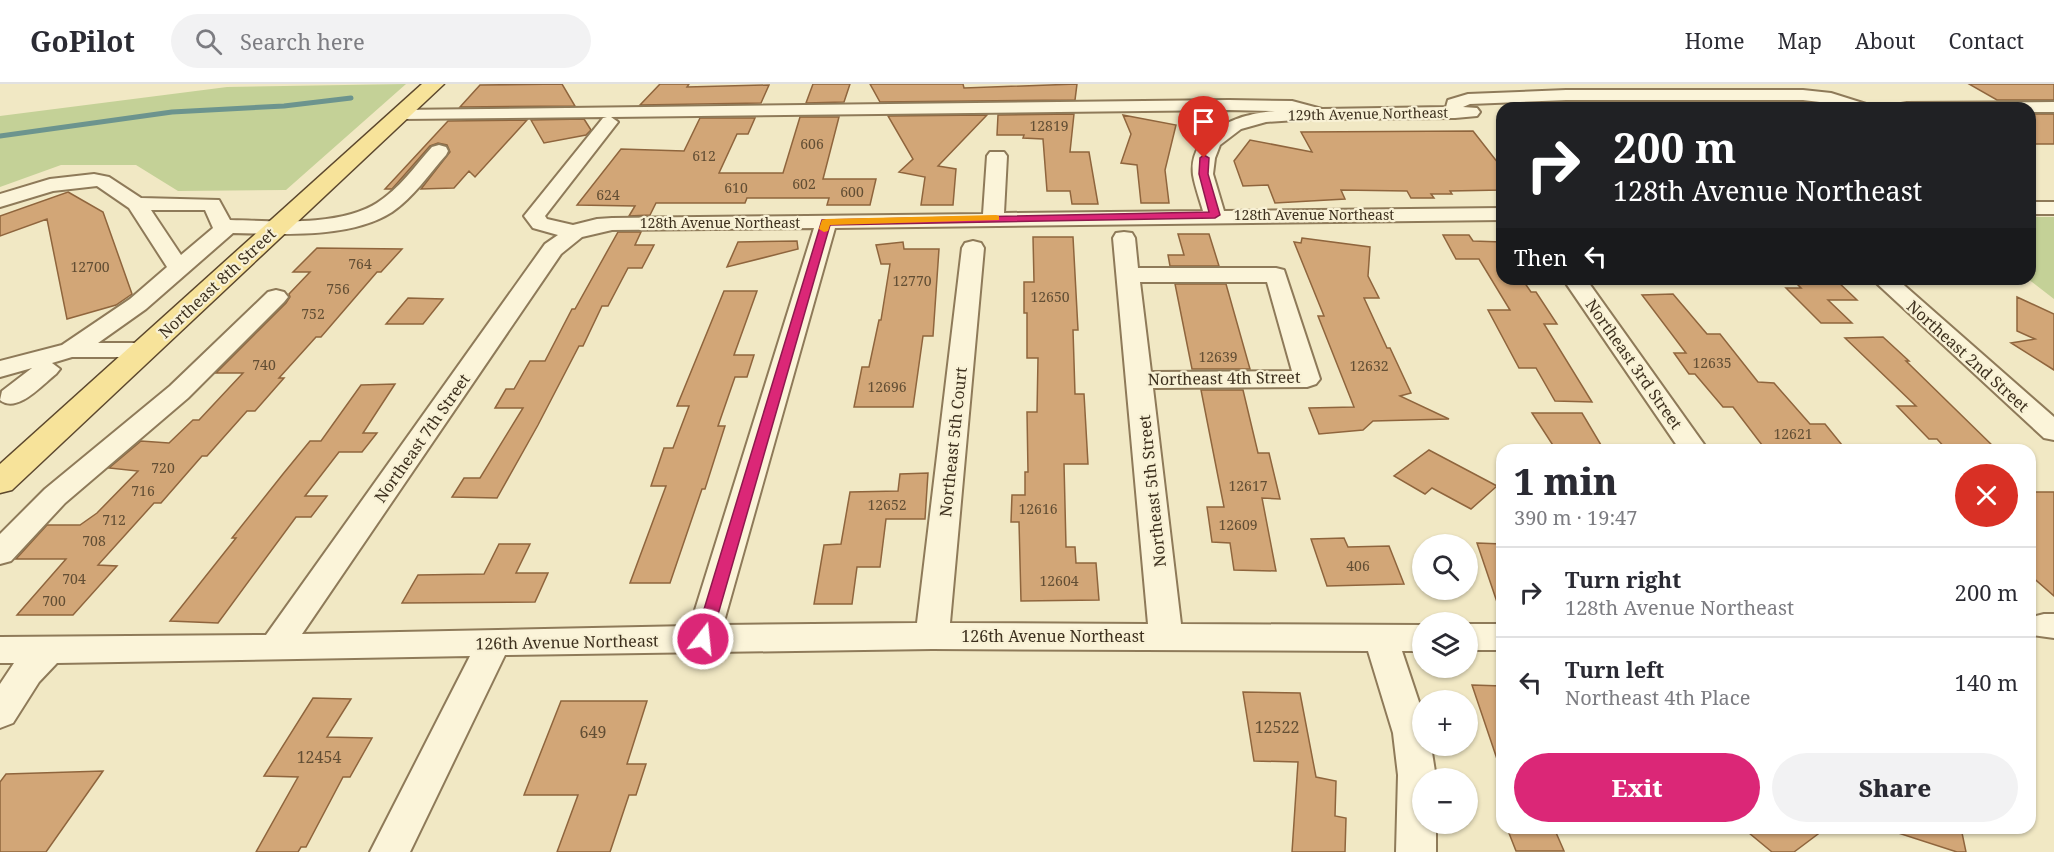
<!DOCTYPE html>
<meta charset="utf-8">
<style>
:root{--surface:#fff;--page:#f2f2f3;--text:#2b2b33;--muted:#7c7c81;--line:#e1e1e2;--accent:#db2777}
body{margin:0;font-family:"Noto Serif",serif;background:var(--page);color:var(--text);height:100vh;display:flex;flex-direction:column;font-size:22px;white-space:nowrap}
*{box-sizing:border-box;margin:0}
p{font-size:20px;color:var(--muted)}
.icon{flex:none;width:33px;height:33px;fill:none;stroke:currentColor;stroke-width:2;stroke-linecap:round;stroke-linejoin:round}
.map{position:relative;flex:1;overflow:hidden}
.side{position:absolute;left:1496px;top:360px;width:540px;height:390px;display:flex;flex-direction:column;background:var(--surface);border-radius:18px;box-shadow:0 2px 4px #0004}
.side>*{flex:none}
.banner{position:absolute;left:1496px;top:18px;width:540px;height:183px;border-radius:18px;box-shadow:0 2px 4px #0004;background:#202124;color:#fff;overflow:hidden}
.controls{position:absolute;left:1412px;top:450px;display:grid;gap:12px}
.controls a{display:grid;place-items:center;width:66px;height:66px;border-radius:50%;background:var(--surface);box-shadow:0 2px 4px #0004;font-size:30px}
.pin{position:absolute;display:grid;place-items:center;width:51px;height:51px;color:#fff;margin:-62px -26px;border-radius:50% 50% 50% 0;rotate:-45deg;box-shadow:0 0 6px #0007}
.pin .icon{rotate:45deg}
.me{position:absolute;width:66px;margin:-33px;rotate:16deg;stroke-linejoin:round;filter:drop-shadow(0 0 4px #0008)}
.turn{display:flex;align-items:center;gap:21px;height:126px;padding:0 18px;font-size:27px}
.turn .icon{width:78px;height:78px;stroke-width:2.5}
.turn b{display:block;font-size:42px;line-height:51px}
.then{display:flex;align-items:center;height:57px;padding:0 18px;background:#0003;gap:12px;font-size:22px}
.round{display:grid;place-items:center;flex:none;width:63px;height:63px;border-radius:32px;background:var(--page)}
.headline{display:flex;align-items:center;justify-content:space-between;height:102px;padding:0 18px}
h1{font-size:36px;font-weight:800;line-height:45px}
.button{display:flex;gap:12px;margin-top:auto;padding:12px 18px}
.button a{flex:1;height:69px;border-radius:36px;background:var(--accent);color:#fff;font-size:24px;font-weight:800;line-height:69px;text-align:center}
.button a+a{background:var(--page);color:var(--text)}
ul{padding:0;list-style:none}
li{display:flex;align-items:center;gap:18px;height:90px;padding:0 18px;border-top:2px solid var(--line)}
li div{flex:1}
li b{display:block;font-size:22px}
li em{font-style:normal}
header{display:flex;align-items:center;gap:36px;box-sizing:border-box;height:84px;padding:0 30px;background:var(--surface);border-bottom:2px solid var(--line)}
header strong{font-size:28px}
nav{display:flex;gap:33px;margin-inline-start:auto;font-size:21px}
.search{width:420px;height:54px;background:var(--page);display:flex;align-items:center;gap:15px;box-sizing:border-box;padding:0 21px;border-radius:33px;color:var(--muted);font-size:22px}
.map>svg:first-child{display:block}
</style>
<header>
<strong>GoPilot</strong>
<div class="search"><svg class="icon" aria-label="search" viewBox="0 0 24 24"><circle cx="10" cy="10" r="6"/><path d="M15 15l6 6"/></svg>Search here</div>
<nav><a>Home</a><a>Map</a><a>About</a><a>Contact</a></nav>
</header>
<div class="map">
<svg width="2054" height="768" viewBox="0 0 2054 768">
<rect width="100%" height="100%" fill="#f1e8c4"/>
<!-- green -->
<path fill="#c4d197" d="M406 0 286 106 178 107 136 81H61L0 103V32L227 3Z
M2030 133H2054V215L2028 195Z"/>
<g fill="none" stroke-linecap="round" stroke-linejoin="round">
<!-- stream -->
<path stroke="#6c948e" stroke-width="5" d="M0 52 172 28 284 22 351 14"/>
</g>
<!-- building -->
<path fill="#d2a677" stroke="#8f653d" stroke-width="1.5" d="M562 0 575 22 460 23 480 1Z
M660 0H689L687 3 769 1 761 19 640 21Z
M813 0H850L844 18 806 19Z
M870 0H963L964 4 1077 0 1075 16 880 18Z
M1969 0H2054V16H1997Z
M1074 30 1070 68H1089L1098 120H1072L1070 107H1047L1043 55 1023 54 1024 51H997L998 31Z
M2030 30H2054V60H2030Z
M987 31 938 82 956 85 953 121H921L925 93 899 88 913 75 888 32Z
M1123 31 1176 41 1165 86 1169 119H1141L1137 81 1121 79 1131 50Z
M800 33H839L823 95H876L870 121H827L829 114H747L745 119H656L650 131 629 132 635 122 577 121 621 65 684 67 700 34H755L748 50H737L719 89H783Z
M584 35 591 46 586 51 544 59 531 36Z
M527 36 475 93 469 87 454 104 421 105 450 68 447 61 438 59 430 62 392 105H385L448 37Z
M1473 47 1502 84V106L1450 107 1452 110H1431L1434 114H1411L1407 107 1341 106 1345 115 1275 119 1268 101 1243 102 1234 77 1250 56 1312 68 1301 48Z
M68 108 103 128 132 210 116 221 67 235 47 135 0 152V132Z
M618 148H641L635 161H654L642 184H628L608 222H602L583 262H579L538 341 497 414 452 413 464 394H480L523 324H495L506 305H514L530 277H545L572 225H575Z
M1178 150H1209L1219 182H1170L1168 171H1184Z
M1443 151H1469L1473 157 1502 158V195H1522L1531 208H1536L1557 240H1544L1592 318 1555 317 1536 284H1519L1488 226H1510L1479 175H1456Z
M1033 153H1073L1078 246H1073L1075 310H1084L1088 380H1064L1066 463H1075L1076 479H1096L1099 516 1021 517 1019 438H1011L1012 411H1025V388H1028L1027 328H1037L1038 274H1027V229H1024V198H1034Z
M1302 154 1370 163 1368 192 1379 214H1364L1387 264H1390L1411 309 1400 312 1449 335 1373 337 1363 346 1319 350 1309 324 1354 323 1318 232H1324L1294 158 1301 159Z
M797 157 798 165 727 183 738 158Z
M903 158 904 165H939L933 252H923L913 323H854L862 283H869L879 236H881L890 180H881L876 161Z
M317 164 402 165 381 188H377L321 253H316L279 294H284L255 327H247L207 372H202L161 419H154L98 481 117 482 73 531H17L66 475H16L47 441H80L97 429 138 387 109 384 141 357 169 359 193 336H199L243 289H216L286 219 290 213 289 210 310 188H293Z
M1801 196H1836L1857 216H1828L1852 239H1821L1786 204H1801L1794 197H1803Z
M1175 200H1226L1250 285H1192Z
M724 207H757L734 271H754L747 293H735L718 342H725L705 405H702L670 499H630L666 402H651L664 364H673L689 322H677Z
M1673 210 1707 250H1720L1758 298 1774 299 1810 340H1825L1842 361H1816L1821 366H1778L1774 361H1762L1733 323H1723L1695 290H1689L1674 269H1686L1642 211Z
M2017 213 2054 230V286L2011 259 2035 255 2017 247Z
M408 214 443 215 423 240H386Z
M1883 253 1909 277H1906L1997 366H1947L1937 355H1929L1897 322H1916L1845 254Z
M395 300 363 349H377L362 368H339L305 412H327L311 433H296L218 539 170 537 236 454H232L283 390 310 357H321L361 301Z
M1201 306H1243L1258 369H1269L1280 415 1262 414 1276 487 1234 486 1230 459 1212 458 1207 423H1224Z
M1532 329H1582L1604 366H1556Z
M1429 366 1497 402 1471 425 1432 404 1425 410 1394 392Z
M928 389 925 435H886L880 483H857L852 520H814L824 461 841 460 850 408 898 407 900 390Z
M2030 408H2054V512L2030 491Z
M1344 454 1348 463 1389 462 1404 500 1327 502 1311 455Z
M1477 459 1502 460V521H1498Z
M499 460H530L516 489H548L535 518 402 519 418 491 484 490Z
M1472 601 1502 602V678H1498Z
M1243 608 1300 609 1316 693 1336 697 1335 732 1346 734 1345 768H1292L1298 678 1254 677Z
M313 614 351 615 327 653 372 654 350 693H343L306 763H301L298 768H256L298 693 264 692Z
M561 617H647L627 680H646L636 711H629L610 768H557L578 711H524Z
M103 687 46 768H0V698L6 690Z
M1507 744H1554L1564 767H1516Z
M1743 744H1826L1794 768H1772Z
M1895 744H1961L1966 768H1957L1895 748Z"/>
<g fill="none" stroke-linecap="round" stroke-linejoin="round">
<!-- minor casing -->
<g stroke="#8e7a59" stroke-width="4">
<path id="minor" d="M1566 6H1803L1831 9 1866 20 1869 24H1843L1828 19 1803 16H1566L1470 20 1463 23 1477 24 1480 28 1477 32 1455 34 1312 35 1266 38 1241 45 1220 61 1215 74 1213 90 1224 127 1502 124V136L835 144 723 541 917 539 962 164 965 159 973 157 981 159 984 164 950 539 1148 540 1113 154 1116 149 1124 148 1132 149 1135 154 1138 184H1276L1284 186 1320 295 1316 300 1307 303 1153 304 1181 540 1422 541V567H1402L1422 627V662H1431L1436 694H1422V740H1436V768H1396L1398 691 1393 649 1368 567 932 565 505 571 410 768H370L470 572 57 579 39 598 13 639 0 644V600L14 579H0V553L266 551 545 160 558 151 533 144 524 132 603 34 607 33 402 35 396 34 393 30 396 26 1229 16 1292 17 1322 25 1446 23 1448 16 1468 10ZM1229 26 1275 27C1241 29 1188 47 1193 91 1195 103 1200 116 1203 127L1004 129 1007 72 1004 68H990L987 72 983 130 612 134 597 135 573 141 547 135 545 132 618 38 611 33ZM814 144 690 542 302 550 561 170 582 153 612 146ZM1140 198H1267L1292 287 1151 288Z
M2054 18V28H2030V24H1898L1901 20 1907 19Z
M439 61 446 63 448 67 446 71C429 90 413 114 392 128 350 155 281 150 233 149L146 225 98 259H144L153 261 156 266 153 271 144 273H72L52 279 60 285 56 290C42 301 17 330 0 316L2 307 32 284 0 293V277L62 261 130 215 167 183 129 124 97 102 53 107 0 123V110L50 95 94 90 109 93 141 114 219 116 230 136C274 137 339 143 377 119 399 105 415 82 432 63ZM151 126H205L213 144 181 171Z
M2030 118H2054V130H2030Z
M1563 195H1586L1708 366H1680Z
M1872 195H1897L2054 333V356L2044 354Z
M276 206 284 208 288 213 284 218 188 314 65 419 11 477 0 480V450L45 405 170 302 268 208Z
M2044 530H2054V554L2032 551 2030 546 2032 533Z
M1467 540H1502V566H1467Z"/>
</g>
<!-- major casing -->
<g stroke="#5c472d" stroke-width="3">
<path id="major" d="M422 0H444L12 406 0 409V380Z"/>
</g>
<!-- minor -->
<use href="#minor" fill="#fbf4d9" fill-rule="evenodd"/>
<!-- major -->
<use href="#major" fill="#f7e39a" fill-rule="evenodd"/>
</g>
<!-- route -->
<path fill="#db2777" stroke="#8e194d" stroke-width="1.5" d="M1204 71 1209 74 1208 90 1220 131 1215 134 830 141 711 555 708 559H697L695 555 822 136 1209 128 1199 90 1200 74Z"/>
<!-- slow -->
<path fill="#f59e0b" d="M996 131 999 132V136L830 141 828 147 824 148 819 145 822 136 826 135Z"/>
<g text-anchor="middle" stroke-width="4.5" stroke-linejoin="round" paint-order="stroke">
<!-- far-street labels -->
<g font-size="14" fill="#3d301e" stroke="#f8f1d5">
<text transform="translate(1368 30) rotate(-1)" y="5">129th Avenue Northeast</text>
<text x="1314" y="136">128th Avenue Northeast</text>
<text x="720" y="144">128th Avenue Northeast</text>
</g>
<!-- number labels -->
<g font-size="14" fill="#624e34">
<text x="1049" y="47">12819</text>
<text x="812" y="65">606</text>
<text x="704" y="77">612</text>
<text x="804" y="105">602</text>
<text x="736" y="109">610</text>
<text x="852" y="113">600</text>
<text x="608" y="116">624</text>
<text x="360" y="185">764</text>
<text x="90" y="188">12700</text>
<text x="912" y="202">12770</text>
<text x="338" y="210">756</text>
<text x="1050" y="218">12650</text>
<text x="313" y="235">752</text>
<text x="1218" y="278">12639</text>
<text x="1712" y="284">12635</text>
<text x="264" y="286">740</text>
<text x="1369" y="287">12632</text>
<text x="887" y="308">12696</text>
<text x="1793" y="355">12621</text>
<text x="163" y="389">720</text>
<text x="1248" y="407">12617</text>
<text x="143" y="412">716</text>
<text x="887" y="426">12652</text>
<text x="1038" y="430">12616</text>
<text x="114" y="441">712</text>
<text x="1238" y="446">12609</text>
<text x="94" y="462">708</text>
<text x="1358" y="487">406</text>
<text x="74" y="500">704</text>
<text x="1059" y="502">12604</text>
<text x="54" y="522">700</text>
</g>
<!-- street labels -->
<g font-size="16" fill="#3d301e" stroke="#f8f1d5">
<text transform="translate(217 199) rotate(-43)" y="6">Northeast 8th Street</text>
<text transform="translate(1968 272) rotate(42)" y="6">Northeast 2nd Street</text>
<text transform="translate(1634 280) rotate(55)" y="6">Northeast 3rd Street</text>
<text transform="translate(1224 294) rotate(-1)" y="6">Northeast 4th Street</text>
<text transform="translate(422 354) rotate(-55)" y="6">Northeast 7th Street</text>
<text transform="translate(953 358) rotate(-84)" y="6">Northeast 5th Court</text>
<text transform="translate(1152 407) rotate(-96)" y="6">Northeast 5th Street</text>
<text x="1053" y="558">126th Avenue Northeast</text>
<text transform="translate(567 558) rotate(-1)" y="6">126th Avenue Northeast</text>
</g>
<!-- near-number labels -->
<g font-size="16" fill="#624e34">
<text x="1277" y="649">12522</text>
<text x="593" y="654">649</text>
<text x="319" y="679">12454</text>
</g>
</g>
</svg>
<div class="controls">
<a><svg class="icon" aria-label="search" viewBox="0 0 24 24"><circle cx="10" cy="10" r="6"/><path d="M15 15l6 6"/></svg></a>
<a><svg class="icon" aria-label="layers" viewBox="0 0 24 24"><path d="M12 4l9 5-9 5-9-5zM3 14l9 5 9-5"/></svg></a>
<a>+</a>
<a>−</a>
</div>
<div class="pin" style="left:1204px;top:74px;background:#d93025"><svg class="icon" aria-label="arrive" viewBox="0 0 24 24"><path d="M6 21V4h12l-3 4 3 4H6"/></svg></div>
<svg class="me" style="left:703px;top:555px" viewBox="-20 -20 40 40"><circle r="17" fill="#db2777" stroke="#fff" stroke-width="3"/><path d="M0-11L8 9 0 5-8 9z" fill="#fff"/></svg>
<div class="banner">
<div class="turn"><svg class="icon" aria-label="right" viewBox="0 0 24 24"><path d="M7 20v-9h11M14 6l5 5-5 5"/></svg><div><b>200 m</b>128th Avenue Northeast</div></div>
<div class="then">Then<svg class="icon" aria-label="left" viewBox="0 0 24 24"><path d="M17 20v-9H6M10 6l-5 5 5 5"/></svg></div>
</div>
<section class="side">
<div class="headline"><div><h1>1 min</h1><p>390 m · 19:47</p></div><a class="round" style="background:#d93025;color:#fff"><svg class="icon" aria-label="close" viewBox="0 0 24 24"><path d="M6 6l12 12M18 6L6 18"/></svg></a></div>
<ul>
<li><svg class="icon" aria-label="right" viewBox="0 0 24 24"><path d="M7 20v-9h11M14 6l5 5-5 5"/></svg><div><b>Turn right</b><p>128th Avenue Northeast</p></div><em>200 m</em></li>
<li><svg class="icon" aria-label="left" viewBox="0 0 24 24"><path d="M17 20v-9H6M10 6l-5 5 5 5"/></svg><div><b>Turn left</b><p>Northeast 4th Place</p></div><em>140 m</em></li>
</ul>
<div class="button"><a>Exit</a><a>Share</a></div>
</section>
</div>
